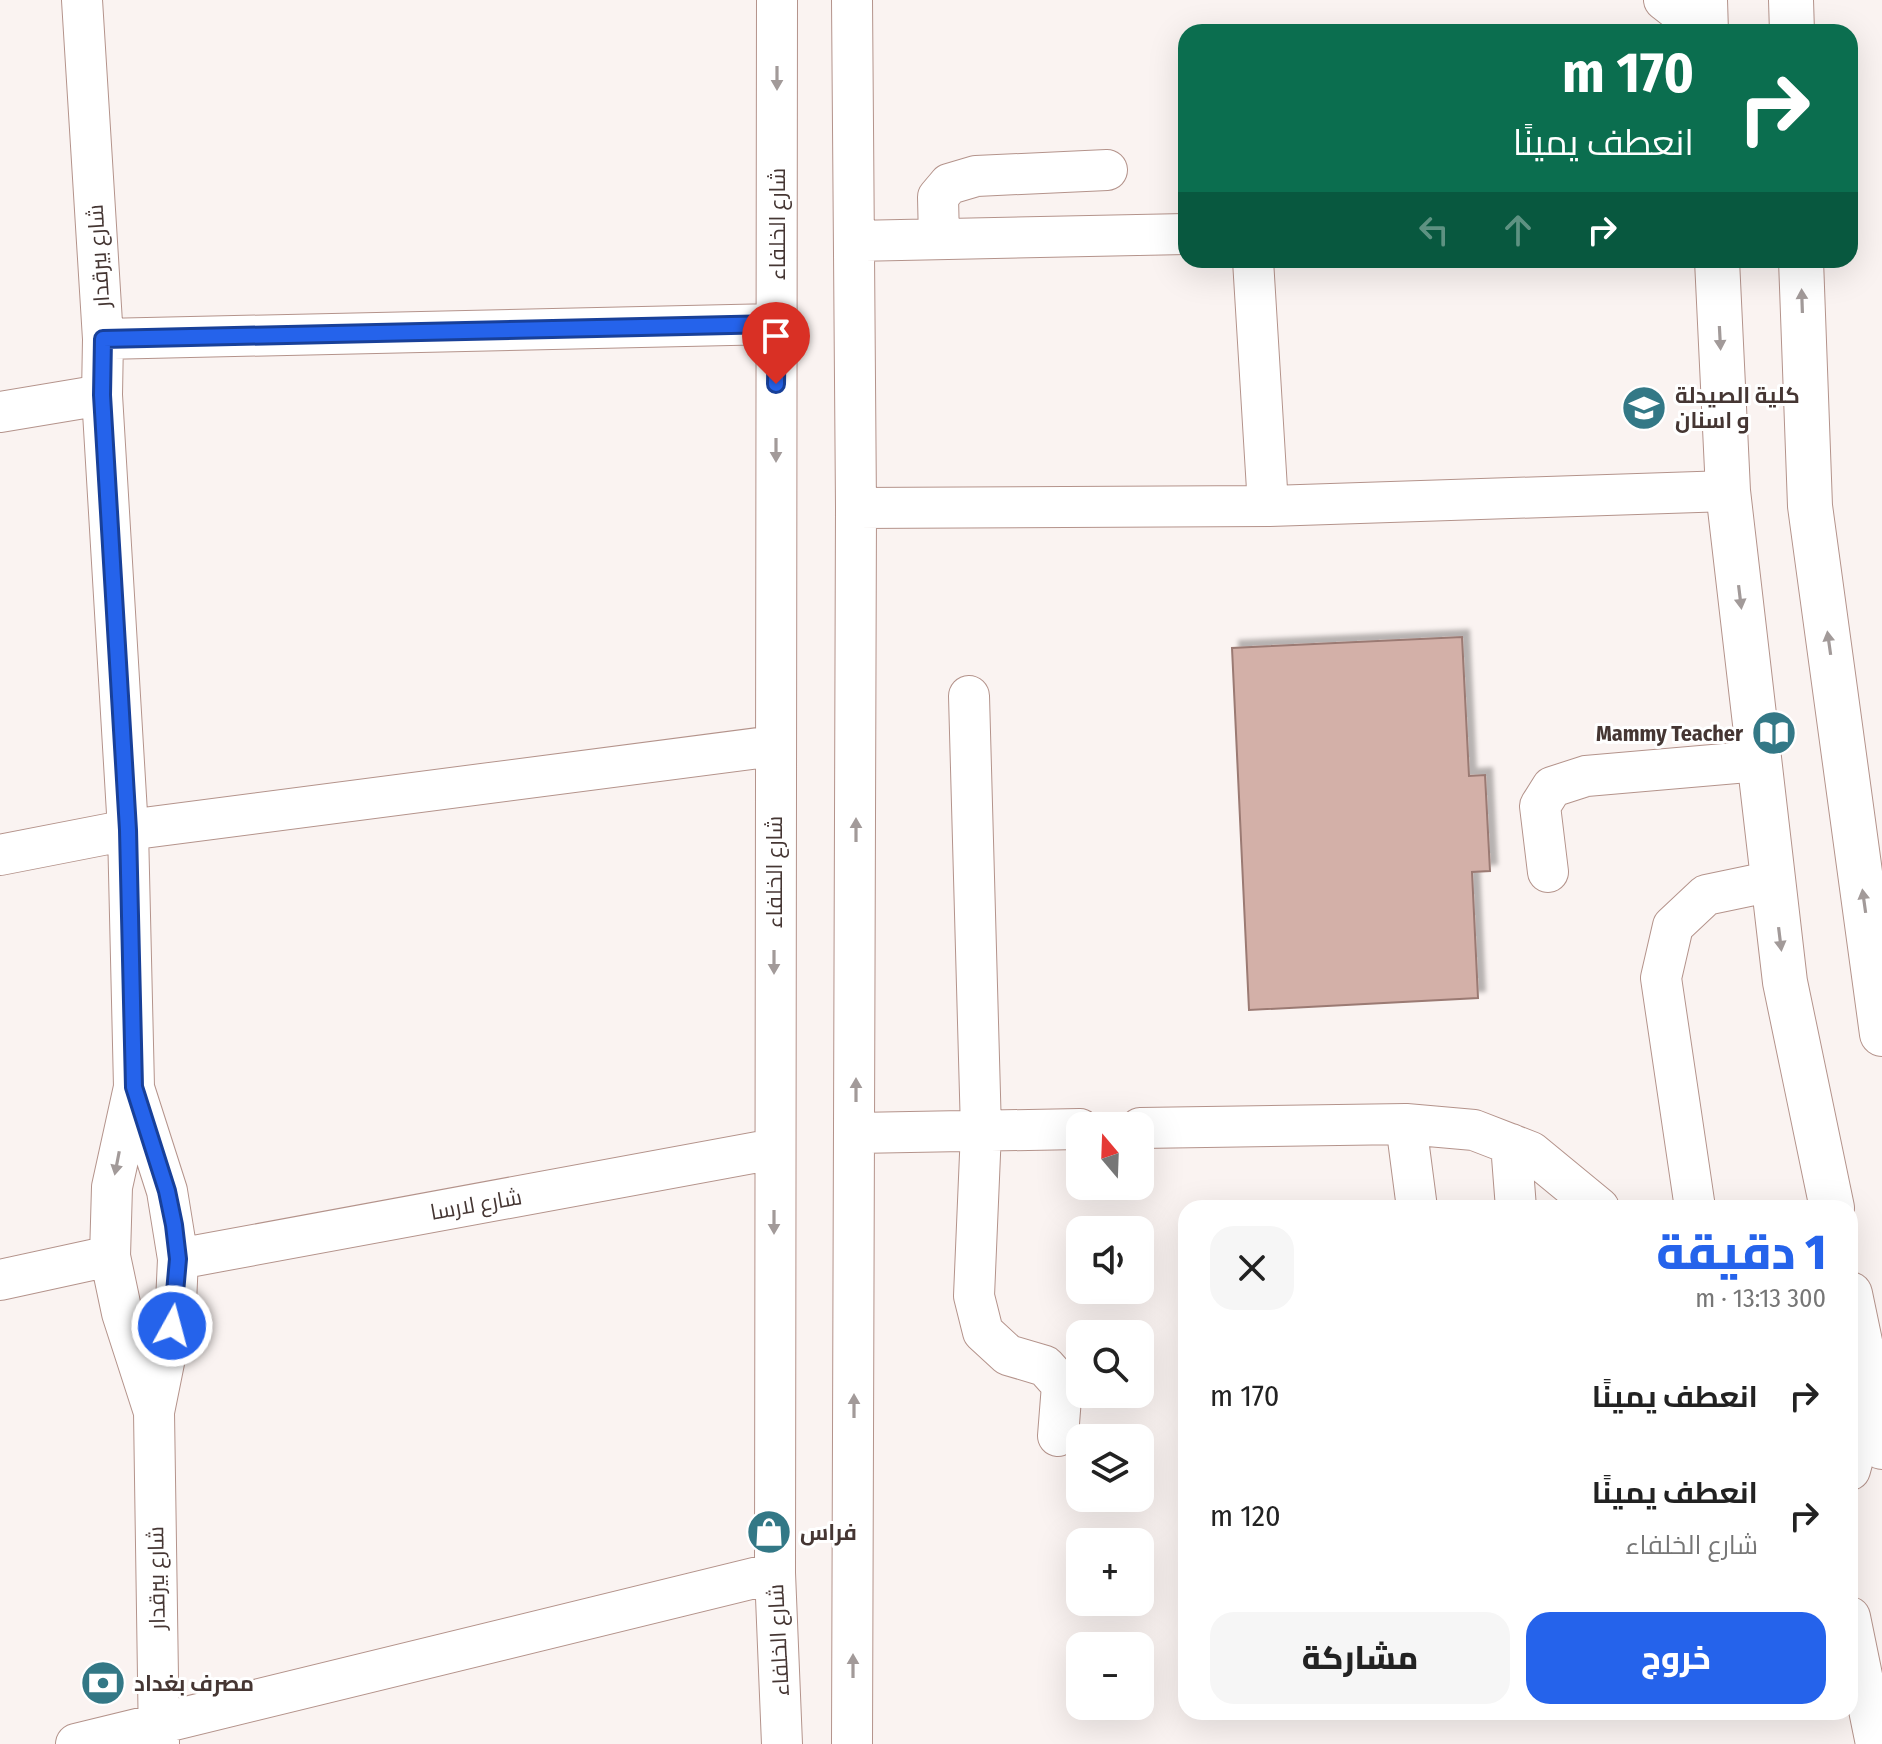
<!DOCTYPE html>
<html lang="ar">
<meta charset="utf-8">
<style>
:root{--surface:#fff;--page:#f6f6f6;--text:#222;--muted:#767676;--accent:#2563eb}
body{margin:0;font-family:"Fira Sans Condensed",Cairo,sans-serif;background:var(--page);color:var(--text);direction:rtl;height:100vh;display:flex;flex-direction:column;font-size:30px;white-space:nowrap}
*{box-sizing:border-box;margin:0}
p{font-size:26px;color:var(--muted)}
.icon{flex:none;width:44px;height:44px;fill:none;stroke:currentColor;stroke-width:2;stroke-linecap:round;stroke-linejoin:round}
.map{position:relative;flex:1;overflow:hidden;direction:ltr}
.drawer{position:absolute;left:1178px;top:1200px;width:680px;height:520px;display:flex;flex-direction:column;background:var(--surface);border-radius:24px;box-shadow:0 8px 32px #0002;direction:rtl}
.drawer>*{flex:none}
.hud{position:absolute;left:1178px;top:24px;width:680px;height:244px;border-radius:24px;box-shadow:0 8px 32px #0002;direction:rtl;background:#0b6e4f;color:#fff;overflow:hidden}
.needle{width:52px;rotate:341deg}
.buttons{position:absolute;left:1066px;top:1112px;display:grid;gap:16px}
.buttons a{display:grid;place-items:center;width:88px;height:88px;border-radius:16px;background:var(--surface);box-shadow:0 8px 32px #0002;font-size:40px}
.pin{position:absolute;display:grid;place-items:center;width:68px;height:68px;color:#fff;margin:-82px -34px;border-radius:50% 50% 50% 0;rotate:-45deg;box-shadow:0 0 8px #0007}
.pin .icon{rotate:45deg}
.me{position:absolute;width:88px;margin:-44px;rotate:7deg;stroke-linejoin:round;filter:drop-shadow(0 0 6px #0008)}
.turn{display:flex;align-items:center;gap:28px;height:168px;padding:0 32px;font-size:36px}
.turn .icon{width:104px;height:104px;stroke-width:2.5}
.turn b{display:block;font-size:56px;line-height:68px}
.lanes{display:flex;align-items:center;height:76px;padding:0 32px;background:#0003;justify-content:center;gap:40px;direction:ltr}
.lanes .off{opacity:.35}
.round{display:grid;place-items:center;flex:none;width:84px;height:84px;border-radius:24px;background:var(--page)}
.head{display:flex;align-items:center;justify-content:space-between;height:136px;padding:0 32px}
h1{font-size:48px;font-weight:800;line-height:60px;color:var(--accent)}
.button{display:flex;gap:16px;margin-top:auto;padding:16px 32px}
.button a{flex:1;height:92px;border-radius:24px;background:var(--accent);color:#fff;font-size:32px;font-weight:800;line-height:92px;text-align:center}
.button a+a{background:var(--page);color:var(--text)}
ul{padding:0;list-style:none}
li{display:flex;align-items:center;gap:24px;height:120px;padding:0 32px}
li div{flex:1}
li b{display:block;font-size:30px}
li em{font-style:normal}
.map>svg:first-child{display:block}
</style>
<div class="map">
<svg width="1882" height="1744" viewBox="0 0 1882 1744">
<defs>
<filter id="shadow"><feDropShadow dx="7" dy="-7" stdDeviation="2" flood-color="#0004"/></filter>
</defs>
<rect width="100%" height="100%" fill="#faf3f1"/>
<!-- building -->
<path fill="#d3b0a8" stroke="#9b7a73" stroke-width="2" filter="url(#shadow)" d="M1462 637 1469 776 1485 775 1490 871 1472 872 1478 998 1249 1010 1232 648Z"/>
<g fill="none" stroke-linecap="round" stroke-linejoin="round">
<!-- minor casing -->
<g stroke="#b4938b" stroke-width="42">
<path id="minor" d="M82 0 103 339 102 395 128 830 134 1087 112 1187 110 1256 122 1313 154 1412
M777 0 775 1573 782 1744
M1664 0 1705 32
M939 239 938 197 949 184 976 176 1107 170
M854 241 1186 234
M1253 260 1268 506
M103 339 777 324
M0 412 102 395
M856 508 1268 506 1728 491
M969 696 981 1131 974 1296 983 1332 1008 1355 1045 1366 1062 1385 1058 1436
M0 855 128 830 774 746
M1548 872 1540 806 1552 787 1586 776 1759 761
M135 1091 167 1191 178 1259 176 1303 154 1412 159 1744
M1406 1124 1417 1208
M1140 1128 1406 1124 1474 1130 1531 1152 1599 1208
M856 1133 1080 1129
M1511 1144 1516 1208
M1695 1208 1661 978 1673 926 1706 895 1773 881
M178 1259 774 1149
M0 1280 110 1256
M1850 1470 1871 1394
M1850 1617 1876 1744
M76 1744 775 1573
M852 1744 856 508 852 0"/>
</g>
<!-- major casing -->
<g stroke="#b4938b" stroke-width="46">
<path id="major" d="M1705 0 1706 32
M1791 0 1792 32
M1717 260 1728 491 1785 982 1832 1208
M1801 260 1810 506 1882 1034
M1850 1294 1882 1447"/>
</g>
<!-- minor -->
<use href="#minor" stroke="#fff" stroke-width="40"/>
<!-- major -->
<use href="#major" stroke="#fff" stroke-width="44"/>
</g>
<!-- one-way arrows -->
<defs><path id="oneway-solid" d="M-6-.8H1V-3.2L6.5 0L1 3.2V.8H-6Z" transform="scale(2)"/></defs>
<g fill="#a29a99">
<use href="#oneway-solid" transform="translate(777 78) rotate(90)"/>
<use href="#oneway-solid" transform="translate(1802 301) rotate(-92)"/>
<use href="#oneway-solid" transform="translate(1720 338) rotate(87)"/>
<use href="#oneway-solid" transform="translate(776 450) rotate(90)"/>
<use href="#oneway-solid" transform="translate(1740 597) rotate(83)"/>
<use href="#oneway-solid" transform="translate(1829 643) rotate(-98)"/>
<use href="#oneway-solid" transform="translate(856 830) rotate(-90)"/>
<use href="#oneway-solid" transform="translate(1864 901) rotate(-98)"/>
<use href="#oneway-solid" transform="translate(1780 939) rotate(83)"/>
<use href="#oneway-solid" transform="translate(774 962) rotate(90)"/>
<use href="#oneway-solid" transform="translate(856 1090) rotate(-90)"/>
<use href="#oneway-solid" transform="translate(117 1163) rotate(101)"/>
<use href="#oneway-solid" transform="translate(774 1222) rotate(90)"/>
<use href="#oneway-solid" transform="translate(854 1406) rotate(-90)"/>
<use href="#oneway-solid" transform="translate(853 1666) rotate(-90)"/>
</g>
<g fill="none" stroke-linecap="round" stroke-linejoin="round">
<!-- route casing -->
<g stroke="#184099" stroke-width="20">
<path id="route" d="M172 1326 178 1259 174 1225 167 1191 134 1087 128 830 102 395 103 339 777 324 776 384"/>
</g>
<!-- route -->
<use href="#route" stroke="#2563eb" stroke-width="14"/>
</g>
<!-- icons -->
<defs>
<g id="university-disc" transform="scale(2.3)"><circle r="9.5" fill="#337886" stroke="#fff"/><path d="M0-5L7-2L0 1L-7-2ZM-4 1L0 2.5L4 1V4Q0 6-4 4Z" fill="#fff"/></g>
<g id="library-disc" transform="scale(2.3)"><circle r="9.5" fill="#337886" stroke="#fff"/><path d="M-6-4Q-3-5.5-.7-3.5V5Q-3 3-6 4ZM6-4Q3-5.5 .7-3.5V5Q3 3 6 4Z" fill="#fff"/></g>
<g id="shop-disc" transform="scale(2.3)"><circle r="9.5" fill="#337886" stroke="#fff"/><path d="M-5-2.5h2.3a2.7 3.5 0 0 1 5.4 0H5L5.5 6h-11ZM-1.5-2.5h3a1.5 2.3 0 0 0-3 0Z" fill="#fff"/></g>
<g id="bank-disc" transform="scale(2.3)"><circle r="9.5" fill="#337886" stroke="#fff"/><path d="M-6-4H6V4H-6ZM0-2.3a2.3 2.3 0 1 0 0 4.6a2.3 2.3 0 1 0 0-4.6Z" fill="#fff"/></g>
</defs>
<g fill-rule="evenodd">
<use href="#university-disc" x="1644" y="408"/>
<use href="#library-disc" x="1774" y="733"/>
<use href="#shop-disc" x="769" y="1532"/>
<use href="#bank-disc" x="103" y="1683"/>
</g>
<g text-anchor="middle" stroke-width="6" stroke-linejoin="round" paint-order="stroke">
<!-- street labels -->
<g font-size="22" fill="#453633" stroke="#fff">
<text transform="translate(777 224) rotate(-90)" y="8">شارع الخلفاء</text>
<text transform="translate(98 256) rotate(-94)" y="8">شارع بيرقدار</text>
<text transform="translate(774 872) rotate(-90)" y="8">شارع الخلفاء</text>
<text transform="translate(476 1204) rotate(-10)" y="8">شارع لارسا</text>
<text transform="translate(156 1578) rotate(-91)" y="8">شارع بيرقدار</text>
<text transform="translate(778 1640) rotate(-93)" y="8">شارع الخلفاء</text>
</g>
<!-- poi labels -->
<g font-size="22" font-weight="bold" fill="#453633" stroke="#fff" text-anchor="start">
<text x="1675" y="403">كلية الصيدلة<tspan x="1675" dy="25">و اسنان</tspan></text>
<text x="1743" y="741" text-anchor="end">Mammy Teacher</text>
<text x="800" y="1540">فراس</text>
<text x="134" y="1691">مصرف بغداد</text>
</g>
</g>
</svg>
<div class="buttons">
<a><svg class="needle" viewBox="-14 -14 28 28"><path d="M0-13l5 13h-10z" fill="#e53935"/><path d="M0 13l5-13h-10z" fill="#767676"/></svg></a>
<a><svg class="icon" aria-label="sound" viewBox="0 0 24 24"><path d="M4 9h4l5-4v14l-5-4H4zM17 9q2 3 0 6"/></svg></a>
<a><svg class="icon" aria-label="search" viewBox="0 0 24 24"><circle cx="10" cy="10" r="6"/><path d="M15 15l6 6"/></svg></a>
<a><svg class="icon" aria-label="layers" viewBox="0 0 24 24"><path d="M12 4l9 5-9 5-9-5zM3 14l9 5 9-5"/></svg></a>
<a>+</a>
<a>−</a>
</div>
<div class="pin" style="left:776px;top:384px;background:#d93025"><svg class="icon" aria-label="arrive" viewBox="0 0 24 24"><path d="M6 21V4h12l-3 4 3 4H6"/></svg></div>
<svg class="me" style="left:172px;top:1326px" viewBox="-20 -20 40 40"><circle r="17" fill="#2563eb" stroke="#fff" stroke-width="3"/><path d="M0-11L8 9 0 5-8 9z" fill="#fff"/></svg>
<div class="hud">
<div class="turn"><svg class="icon" aria-label="right" viewBox="0 0 24 24"><path d="M7 20v-9h11M14 6l5 5-5 5"/></svg><div><b>170 m</b>انعطف يمينًا</div></div>
<div class="lanes"><svg class="icon off" aria-label="left" viewBox="0 0 24 24"><path d="M17 20v-9H6M10 6l-5 5 5 5"/></svg><svg class="icon off" aria-label="ahead" viewBox="0 0 24 24"><path d="M12 20V5M6 11l6-6 6 6"/></svg><svg class="icon" aria-label="right" viewBox="0 0 24 24"><path d="M7 20v-9h11M14 6l5 5-5 5"/></svg></div>
</div>
<section class="drawer">
<div class="head"><div><h1>1 دقيقة</h1><p>300 m · 13:13</p></div><a class="round"><svg class="icon" aria-label="close" viewBox="0 0 24 24"><path d="M6 6l12 12M18 6L6 18"/></svg></a></div>
<ul>
<li><svg class="icon" aria-label="right" viewBox="0 0 24 24"><path d="M7 20v-9h11M14 6l5 5-5 5"/></svg><div><b>انعطف يمينًا</b></div><em>170 m</em></li>
<li><svg class="icon" aria-label="right" viewBox="0 0 24 24"><path d="M7 20v-9h11M14 6l5 5-5 5"/></svg><div><b>انعطف يمينًا</b><p>شارع الخلفاء</p></div><em>120 m</em></li>
</ul>
<div class="button"><a>خروج</a><a>مشاركة</a></div>
</section>
</div>
